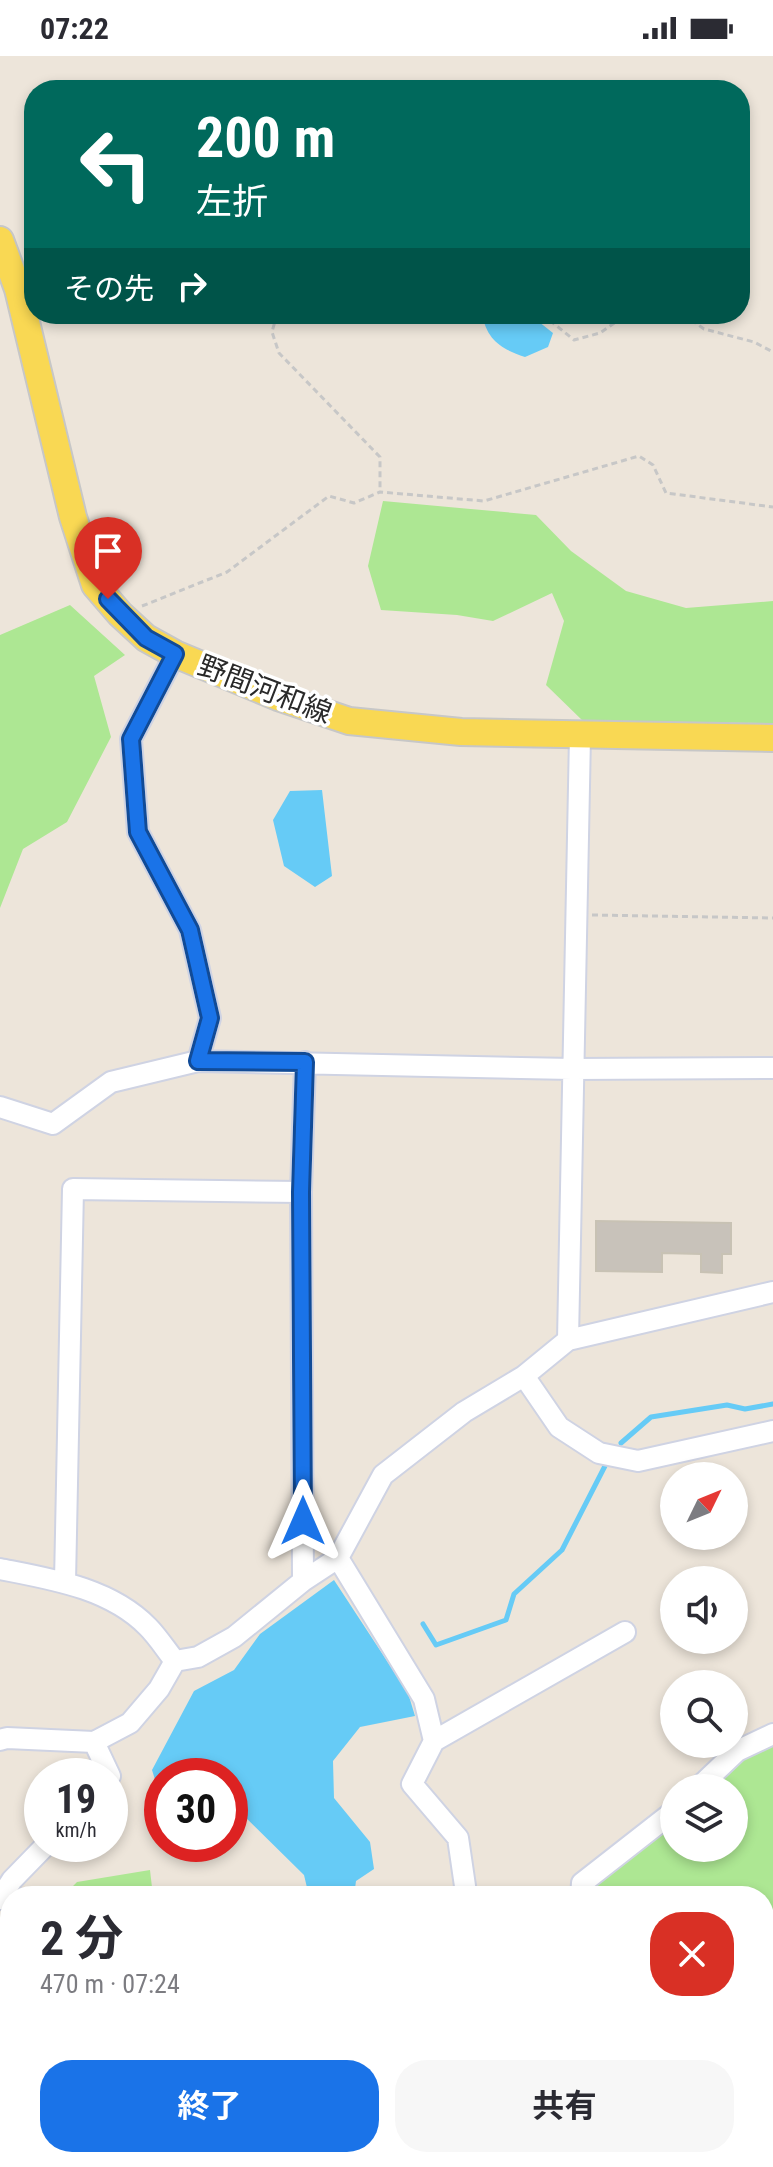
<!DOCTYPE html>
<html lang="ja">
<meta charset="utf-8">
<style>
:root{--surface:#fff;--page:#f7f7f7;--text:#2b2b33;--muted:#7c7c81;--accent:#1a73e8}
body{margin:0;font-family:"Roboto Condensed","Noto Sans JP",sans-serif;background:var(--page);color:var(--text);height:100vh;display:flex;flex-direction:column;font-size:30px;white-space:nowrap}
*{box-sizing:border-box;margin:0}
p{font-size:26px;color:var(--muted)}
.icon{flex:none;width:44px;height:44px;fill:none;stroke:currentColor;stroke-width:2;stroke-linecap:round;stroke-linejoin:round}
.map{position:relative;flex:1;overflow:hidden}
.sheet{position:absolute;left:0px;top:1830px;width:774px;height:282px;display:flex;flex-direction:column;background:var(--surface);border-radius:32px 32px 0 0;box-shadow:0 4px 12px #0003}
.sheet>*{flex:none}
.banner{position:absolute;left:24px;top:24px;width:726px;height:244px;border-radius:32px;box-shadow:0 4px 12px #0003;background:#00695c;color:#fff;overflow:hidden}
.needle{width:52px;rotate:47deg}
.buttons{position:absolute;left:660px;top:1406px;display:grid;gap:16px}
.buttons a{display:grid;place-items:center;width:88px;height:88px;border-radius:50%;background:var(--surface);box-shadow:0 4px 12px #0003;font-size:40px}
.speed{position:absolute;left:24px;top:1702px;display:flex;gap:16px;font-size:40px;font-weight:700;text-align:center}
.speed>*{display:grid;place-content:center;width:104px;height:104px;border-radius:50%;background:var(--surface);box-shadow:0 4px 12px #0003;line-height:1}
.speed small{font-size:20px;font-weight:400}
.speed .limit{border:12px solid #d22;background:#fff;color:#111}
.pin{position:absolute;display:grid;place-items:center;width:68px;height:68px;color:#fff;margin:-82px -34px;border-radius:50% 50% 50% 0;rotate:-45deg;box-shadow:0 0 8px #0007}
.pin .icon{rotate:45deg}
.me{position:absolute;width:88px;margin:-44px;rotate:0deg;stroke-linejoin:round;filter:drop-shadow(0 0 6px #0008)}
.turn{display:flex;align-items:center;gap:28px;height:168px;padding:0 40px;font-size:36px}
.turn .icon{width:104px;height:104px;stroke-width:2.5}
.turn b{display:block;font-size:56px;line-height:68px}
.then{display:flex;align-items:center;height:76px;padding:0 40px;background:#0003;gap:16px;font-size:30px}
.round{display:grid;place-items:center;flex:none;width:84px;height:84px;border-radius:32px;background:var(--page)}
.headline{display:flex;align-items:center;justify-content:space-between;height:136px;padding:0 40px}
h1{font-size:48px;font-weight:700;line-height:60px}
.action{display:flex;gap:16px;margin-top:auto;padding:16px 40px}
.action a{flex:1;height:92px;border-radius:32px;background:var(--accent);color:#fff;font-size:32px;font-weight:700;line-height:92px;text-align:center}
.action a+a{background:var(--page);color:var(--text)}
.status{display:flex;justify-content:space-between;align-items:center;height:56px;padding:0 40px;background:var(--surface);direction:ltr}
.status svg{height:22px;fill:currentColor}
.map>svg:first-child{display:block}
</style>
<div class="status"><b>07:22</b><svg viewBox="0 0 49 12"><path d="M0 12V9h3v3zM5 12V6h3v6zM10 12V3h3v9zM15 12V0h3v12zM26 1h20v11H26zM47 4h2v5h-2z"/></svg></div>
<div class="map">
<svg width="773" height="2111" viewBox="0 0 773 2111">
<rect width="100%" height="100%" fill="#ede5da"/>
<!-- green -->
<path fill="#ade793" d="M383 445 536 459 571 495 626 535 686 552 773 545V667L584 666 546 629 564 565 552 537 493 565 457 559 381 554 368 510Z
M70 549 125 599 94 620 111 681 67 766 23 793 0 852V579Z
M773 1689V2034L764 2023V1840H592V1832L674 1770V1792H734V1732H714L743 1703Z
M150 1814 153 1840H63L77 1826Z
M10 1855V2102H480L489 2111H0V1869Z"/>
<!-- water -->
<path fill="#66cbf6" d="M482 258H529L553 277 548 291 525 301C501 293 487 284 482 258Z
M322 734 332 820 315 831 284 810 273 764 290 735Z
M334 1524 408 1637 415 1660 360 1671 333 1705 334 1742 370 1786 374 1813 356 1825 354 1840H309L304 1819 235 1751 230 1750V1720H162V1737L159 1736 152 1714 194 1635 234 1614 260 1578Z"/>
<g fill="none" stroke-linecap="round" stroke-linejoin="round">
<!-- stream -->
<path stroke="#66cbf6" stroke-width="5" d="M621 1387 651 1361 727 1349 745 1353 773 1348
M423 1568 436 1589 506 1564 514 1538 562 1494 606 1408"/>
</g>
<!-- building -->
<path fill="#c8c2ba" stroke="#c8c2b4" stroke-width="2" d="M596 1165 731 1167V1198H722V1217L701 1216V1198L662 1197V1216L596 1215Z"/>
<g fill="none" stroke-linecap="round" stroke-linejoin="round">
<!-- minor casing -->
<g stroke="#cfd3e3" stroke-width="24">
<path id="minor" d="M175 598 131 683 138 776 190 874 210 962 198 1005
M0 1051 53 1068 111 1026 198 1005 572 1013 773 1012
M568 1284 580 680
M524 1320 559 1371 599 1397 638 1405 773 1375
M338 1502 424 1643 434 1685
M0 1513C51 1523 110 1532 148 1571 158 1581 166 1594 175 1605
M303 1525 301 1136 305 1006
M65 1526 73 1133 301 1136
M175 1605 198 1601 234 1581 303 1525 338 1502 383 1419 464 1356 524 1320 568 1284 773 1236
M0 1684 7 1682 94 1686 130 1667 159 1633 175 1605
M94 1686 110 1720
M698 1732 737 1695 773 1678
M463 1840 465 1830 458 1782 412 1728 434 1685 625 1576
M581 1840 582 1827 674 1755
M0 1843 12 1824 47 1788"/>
</g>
<!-- major casing -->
<g stroke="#c7c7c7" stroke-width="30">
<path id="major" d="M0 184 18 233 73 461 95 529 120 558 146 582 175 598 278 641 349 665 461 676 773 682"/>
</g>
<!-- path -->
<path stroke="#c7c7c7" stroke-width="3" stroke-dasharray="6 4" stroke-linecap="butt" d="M277 258 272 276 279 297 380 401V436
M542 258 574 284 600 277 627 258
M683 258 704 273 754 286 773 296
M142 550 227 516 329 440 354 447 380 436 484 445 639 400 653 409 666 437 773 451
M592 859 773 862
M0 2074 10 2073
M172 2102 190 2111
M392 2111 409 2102"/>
<!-- minor -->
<use href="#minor" stroke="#fff" stroke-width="20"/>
<!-- major -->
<use href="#major" stroke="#f9d853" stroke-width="26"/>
</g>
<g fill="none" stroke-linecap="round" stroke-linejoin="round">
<!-- route casing -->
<g stroke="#114b97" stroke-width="20">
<path id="route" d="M108 543 146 582 175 598 131 683 138 776 190 874 210 962 198 1005 305 1006 301 1136 303 1465"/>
</g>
<!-- route -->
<use href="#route" stroke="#1a73e8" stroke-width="14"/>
</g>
<g text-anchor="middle" stroke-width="7" stroke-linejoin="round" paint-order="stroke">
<!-- street labels -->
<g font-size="28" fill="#292929" stroke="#fff">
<text transform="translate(265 633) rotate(21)" y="10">野間河和線</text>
</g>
</g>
</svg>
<div class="buttons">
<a><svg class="needle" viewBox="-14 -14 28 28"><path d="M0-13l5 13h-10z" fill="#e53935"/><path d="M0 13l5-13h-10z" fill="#7c7c81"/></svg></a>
<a><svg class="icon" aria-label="sound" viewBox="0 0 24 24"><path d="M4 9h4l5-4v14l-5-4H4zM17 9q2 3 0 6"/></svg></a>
<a><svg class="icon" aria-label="search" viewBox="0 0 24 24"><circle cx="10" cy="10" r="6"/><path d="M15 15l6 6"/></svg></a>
<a><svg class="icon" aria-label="layers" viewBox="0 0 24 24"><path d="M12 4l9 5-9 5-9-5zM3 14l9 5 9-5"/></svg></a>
</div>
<div class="speed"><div>19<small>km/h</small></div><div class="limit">30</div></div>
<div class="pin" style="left:108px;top:543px;background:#d93025"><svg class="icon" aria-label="arrive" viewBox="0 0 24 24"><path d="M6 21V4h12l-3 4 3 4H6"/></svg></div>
<svg class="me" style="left:303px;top:1465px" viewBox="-20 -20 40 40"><path d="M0-17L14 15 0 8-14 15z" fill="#1a73e8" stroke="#fff" stroke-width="4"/></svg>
<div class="banner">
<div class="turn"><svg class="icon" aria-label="left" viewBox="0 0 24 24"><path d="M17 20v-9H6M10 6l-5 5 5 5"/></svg><div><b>200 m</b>左折</div></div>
<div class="then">その先<svg class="icon" aria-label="right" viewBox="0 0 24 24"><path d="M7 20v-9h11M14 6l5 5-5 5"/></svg></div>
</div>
<section class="sheet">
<div class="headline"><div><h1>2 分</h1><p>470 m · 07:24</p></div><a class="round" style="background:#d93025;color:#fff"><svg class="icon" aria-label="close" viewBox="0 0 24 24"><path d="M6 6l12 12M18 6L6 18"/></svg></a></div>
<div class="action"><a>終了</a><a>共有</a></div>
</section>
</div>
